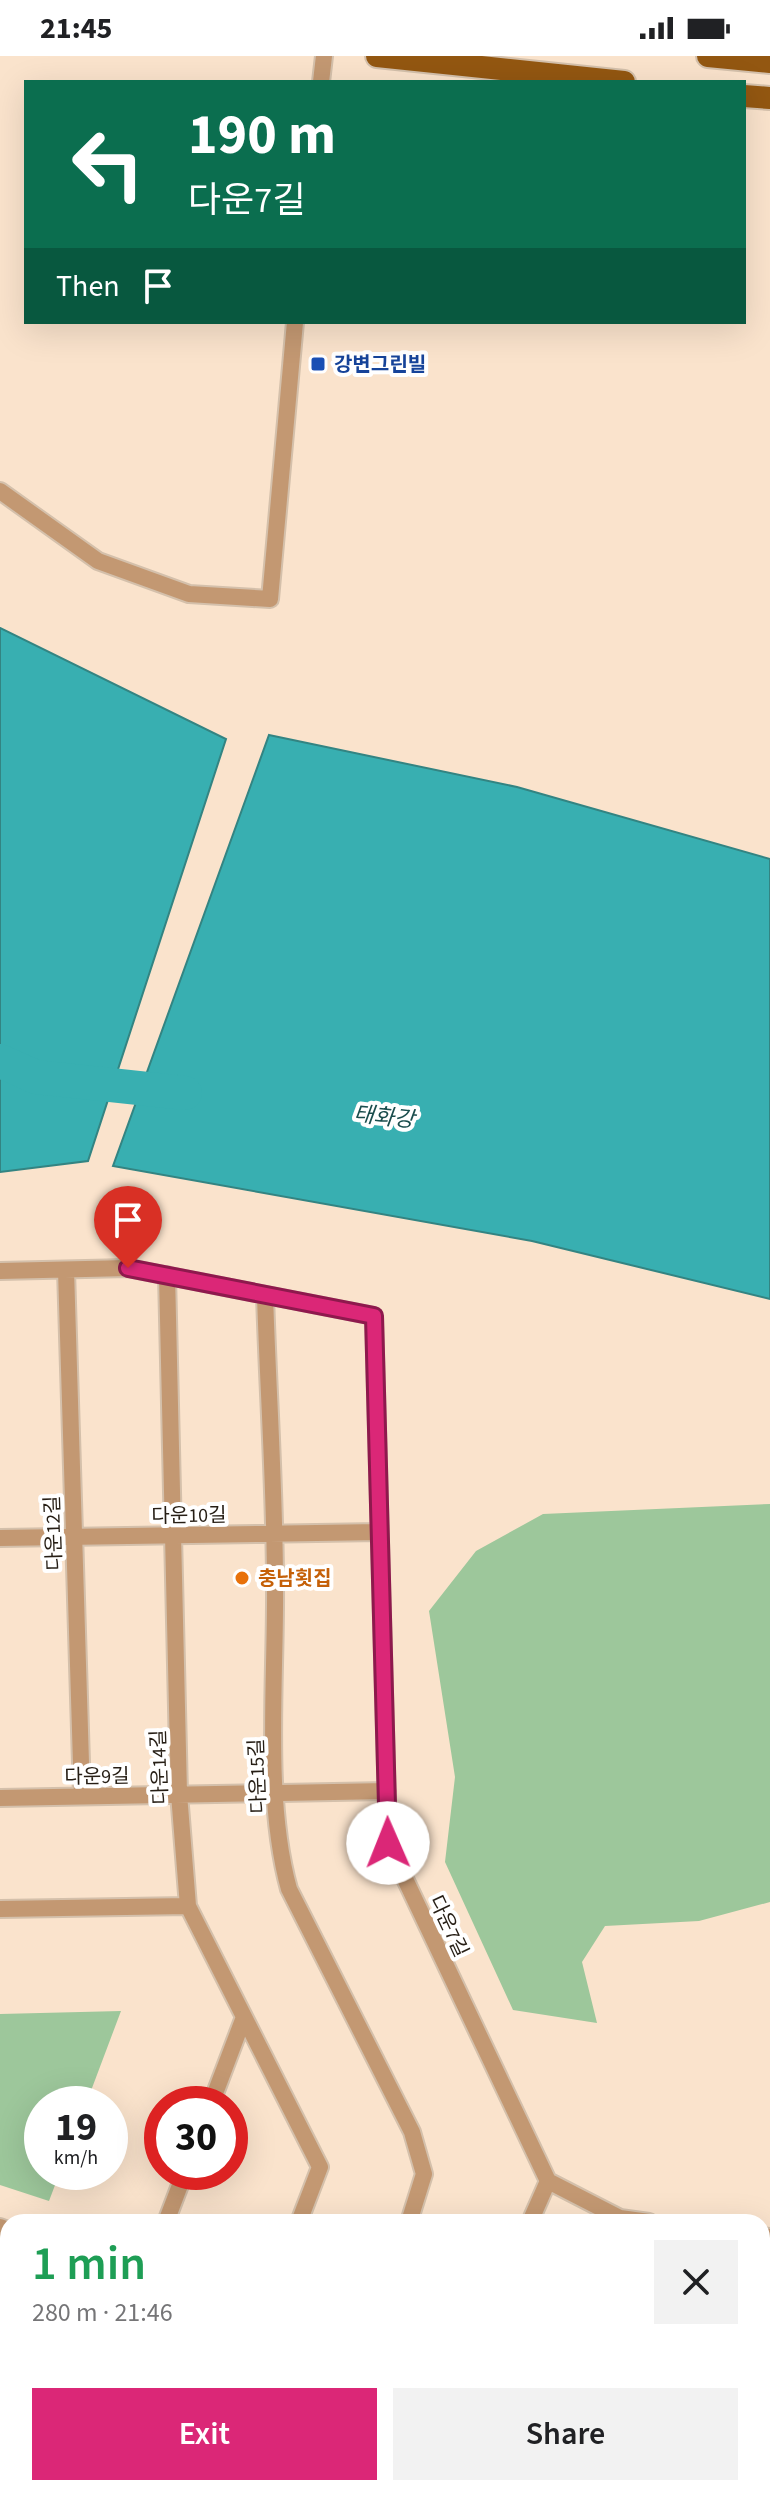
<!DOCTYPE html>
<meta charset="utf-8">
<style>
:root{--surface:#fff;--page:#f2f2f2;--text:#202124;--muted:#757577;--accent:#db2777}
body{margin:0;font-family:"Source Sans 3","Noto Sans KR",sans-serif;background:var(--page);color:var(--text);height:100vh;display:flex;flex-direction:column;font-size:30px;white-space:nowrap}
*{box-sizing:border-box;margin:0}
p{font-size:26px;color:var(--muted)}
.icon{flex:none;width:44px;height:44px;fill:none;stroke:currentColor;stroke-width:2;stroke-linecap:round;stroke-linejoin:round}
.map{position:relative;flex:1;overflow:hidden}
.panel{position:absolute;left:0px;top:2158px;width:770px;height:282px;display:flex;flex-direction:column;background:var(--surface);border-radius:24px 24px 0 0;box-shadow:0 8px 32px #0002}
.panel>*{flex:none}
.banner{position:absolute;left:24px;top:24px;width:722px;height:244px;border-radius:0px;box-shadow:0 8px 32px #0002;background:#0b6e4f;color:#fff;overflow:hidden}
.speed{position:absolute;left:24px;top:2030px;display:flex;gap:16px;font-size:40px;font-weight:700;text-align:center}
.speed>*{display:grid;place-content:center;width:104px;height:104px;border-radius:50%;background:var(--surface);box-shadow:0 8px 32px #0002;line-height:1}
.speed small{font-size:20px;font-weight:400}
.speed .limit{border:12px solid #d22;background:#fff;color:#111}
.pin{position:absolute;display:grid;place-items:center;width:68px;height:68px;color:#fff;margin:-82px -34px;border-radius:50% 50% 50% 0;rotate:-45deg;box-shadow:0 0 8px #0007}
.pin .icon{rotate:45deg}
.me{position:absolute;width:88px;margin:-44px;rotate:359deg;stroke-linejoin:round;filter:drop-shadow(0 0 6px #0008)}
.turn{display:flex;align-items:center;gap:28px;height:168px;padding:0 32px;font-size:36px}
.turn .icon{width:104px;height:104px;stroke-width:2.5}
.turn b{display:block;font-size:56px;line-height:68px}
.then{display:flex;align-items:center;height:76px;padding:0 32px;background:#0003;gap:16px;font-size:30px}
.round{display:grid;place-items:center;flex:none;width:84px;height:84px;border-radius:0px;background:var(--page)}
.overview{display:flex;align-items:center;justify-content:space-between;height:136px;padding:0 32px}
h1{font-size:48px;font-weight:600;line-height:60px;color:#1e9e55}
.cta{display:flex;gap:16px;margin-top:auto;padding:16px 32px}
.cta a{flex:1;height:92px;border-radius:0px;background:var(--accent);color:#fff;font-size:32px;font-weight:600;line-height:92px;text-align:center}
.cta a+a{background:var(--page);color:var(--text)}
.status{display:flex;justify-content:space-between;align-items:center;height:56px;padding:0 40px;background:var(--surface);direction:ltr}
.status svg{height:22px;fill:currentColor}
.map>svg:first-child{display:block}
</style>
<div class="status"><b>21:45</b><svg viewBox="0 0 49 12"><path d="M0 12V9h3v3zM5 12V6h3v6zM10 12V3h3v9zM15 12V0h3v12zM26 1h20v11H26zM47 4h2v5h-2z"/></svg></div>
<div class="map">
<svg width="770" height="2439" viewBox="0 0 770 2439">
<rect width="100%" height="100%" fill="#fae3cc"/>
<!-- green -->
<path fill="#9dc79b" d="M770 1448V1846L699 1865 605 1870 582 1906 597 1967 513 1954 445 1806 455 1721 429 1555 476 1495 543 1458Z
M121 1955 86 2048H42V2116H60L49 2145 0 2129V1958Z"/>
<!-- water -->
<path fill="#38afb1" stroke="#338482" stroke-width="2" d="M0 572 226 683 88 1105 0 1116Z
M269 679 517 731 770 803V1243L532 1185 113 1110Z"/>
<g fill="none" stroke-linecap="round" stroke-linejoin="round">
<!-- river -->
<path stroke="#38afb1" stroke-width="34" d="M0 1005 36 1021 185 1037"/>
<!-- minor casing -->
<g stroke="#d4c0ab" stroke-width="20">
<path id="minor" d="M321 26 324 0
M0 435 98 505 189 538 270 543 295 266
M66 1214 82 1740
M0 1215 128 1212 374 1260 388 1787 548 2125 620 2162 649 2166
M167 1219 179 1738 188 1850 320 2111 299 2166
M265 1239C268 1336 275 1433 275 1530 276 1624 264 1743 289 1833L412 2076 424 2118 409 2166
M0 1482 379 1476
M0 1742 387 1735
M0 1853 188 1850
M211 2048 244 1961
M166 2166 185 2116
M530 2166 548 2125
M0 2171 8 2174
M762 2180 770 2181
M762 2287H770
M0 2371 8 2374
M762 2409 770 2403
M169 2432 188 2439
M602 2432 608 2439
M721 2432 726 2439"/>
</g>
<!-- primary casing -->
<g stroke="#d4c0ab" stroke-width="26">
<path id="primary" d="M377 0 624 26
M708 0 770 6
M744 40 770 42
M0 2284 8 2286
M408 2432 427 2439"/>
</g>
<!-- minor -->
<use href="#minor" stroke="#c39872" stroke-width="16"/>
<!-- primary -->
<use href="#primary" stroke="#935711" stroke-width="22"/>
</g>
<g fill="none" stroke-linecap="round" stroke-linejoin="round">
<!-- route casing -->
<g stroke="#8e194d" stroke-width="20">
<path id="route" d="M128 1212 374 1260 388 1787"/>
</g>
<!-- route -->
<use href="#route" stroke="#db2777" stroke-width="14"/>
</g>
<!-- markers -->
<rect fill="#1a4fb4" stroke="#fff" stroke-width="3" x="310" y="300" width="16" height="16" rx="4"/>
<circle fill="#e8710a" stroke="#fff" stroke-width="3" cx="242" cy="1522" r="8"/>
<g text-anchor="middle" stroke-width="8" stroke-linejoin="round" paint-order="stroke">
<!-- transit labels -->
<g font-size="20" font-weight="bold" fill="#164399" stroke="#fff" text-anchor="start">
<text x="334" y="315">강변그린빌</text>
</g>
<!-- street labels -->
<g font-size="20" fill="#261e15" stroke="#fff">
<text transform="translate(189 1459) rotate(-1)" y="7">다운10길</text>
<text transform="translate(53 1477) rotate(-92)" y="7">다운12길</text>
<text transform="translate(159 1711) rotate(-92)" y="7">다운14길</text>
<text transform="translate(97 1720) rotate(-1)" y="7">다운9길</text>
<text transform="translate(257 1720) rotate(-92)" y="7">다운15길</text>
<text transform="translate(449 1870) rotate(65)" y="7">다운7길</text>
</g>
<!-- food labels -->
<g font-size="20" font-weight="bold" fill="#c56008" stroke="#fff" text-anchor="start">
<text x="258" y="1529">충남횟집</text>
</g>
<!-- water labels -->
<g font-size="22" font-style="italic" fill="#1a4d4d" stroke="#fff">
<text transform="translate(384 1060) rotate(6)" y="8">태화강</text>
</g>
</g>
</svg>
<div class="speed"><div>19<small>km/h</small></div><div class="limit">30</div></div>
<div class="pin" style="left:128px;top:1212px;background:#d93025"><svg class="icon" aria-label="arrive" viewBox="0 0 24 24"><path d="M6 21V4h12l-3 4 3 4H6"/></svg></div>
<svg class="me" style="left:388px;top:1787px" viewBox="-20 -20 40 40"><circle r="19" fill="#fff"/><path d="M0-13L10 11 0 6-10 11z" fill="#db2777"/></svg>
<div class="banner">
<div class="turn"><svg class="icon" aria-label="left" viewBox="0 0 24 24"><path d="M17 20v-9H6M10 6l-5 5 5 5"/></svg><div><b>190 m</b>다운7길</div></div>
<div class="then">Then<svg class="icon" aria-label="arrive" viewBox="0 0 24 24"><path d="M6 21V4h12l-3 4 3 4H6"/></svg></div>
</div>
<section class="panel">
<div class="overview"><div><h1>1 min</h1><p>280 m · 21:46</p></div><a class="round"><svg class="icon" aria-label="close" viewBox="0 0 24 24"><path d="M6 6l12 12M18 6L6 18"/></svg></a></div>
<div class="cta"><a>Exit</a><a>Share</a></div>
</section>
</div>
